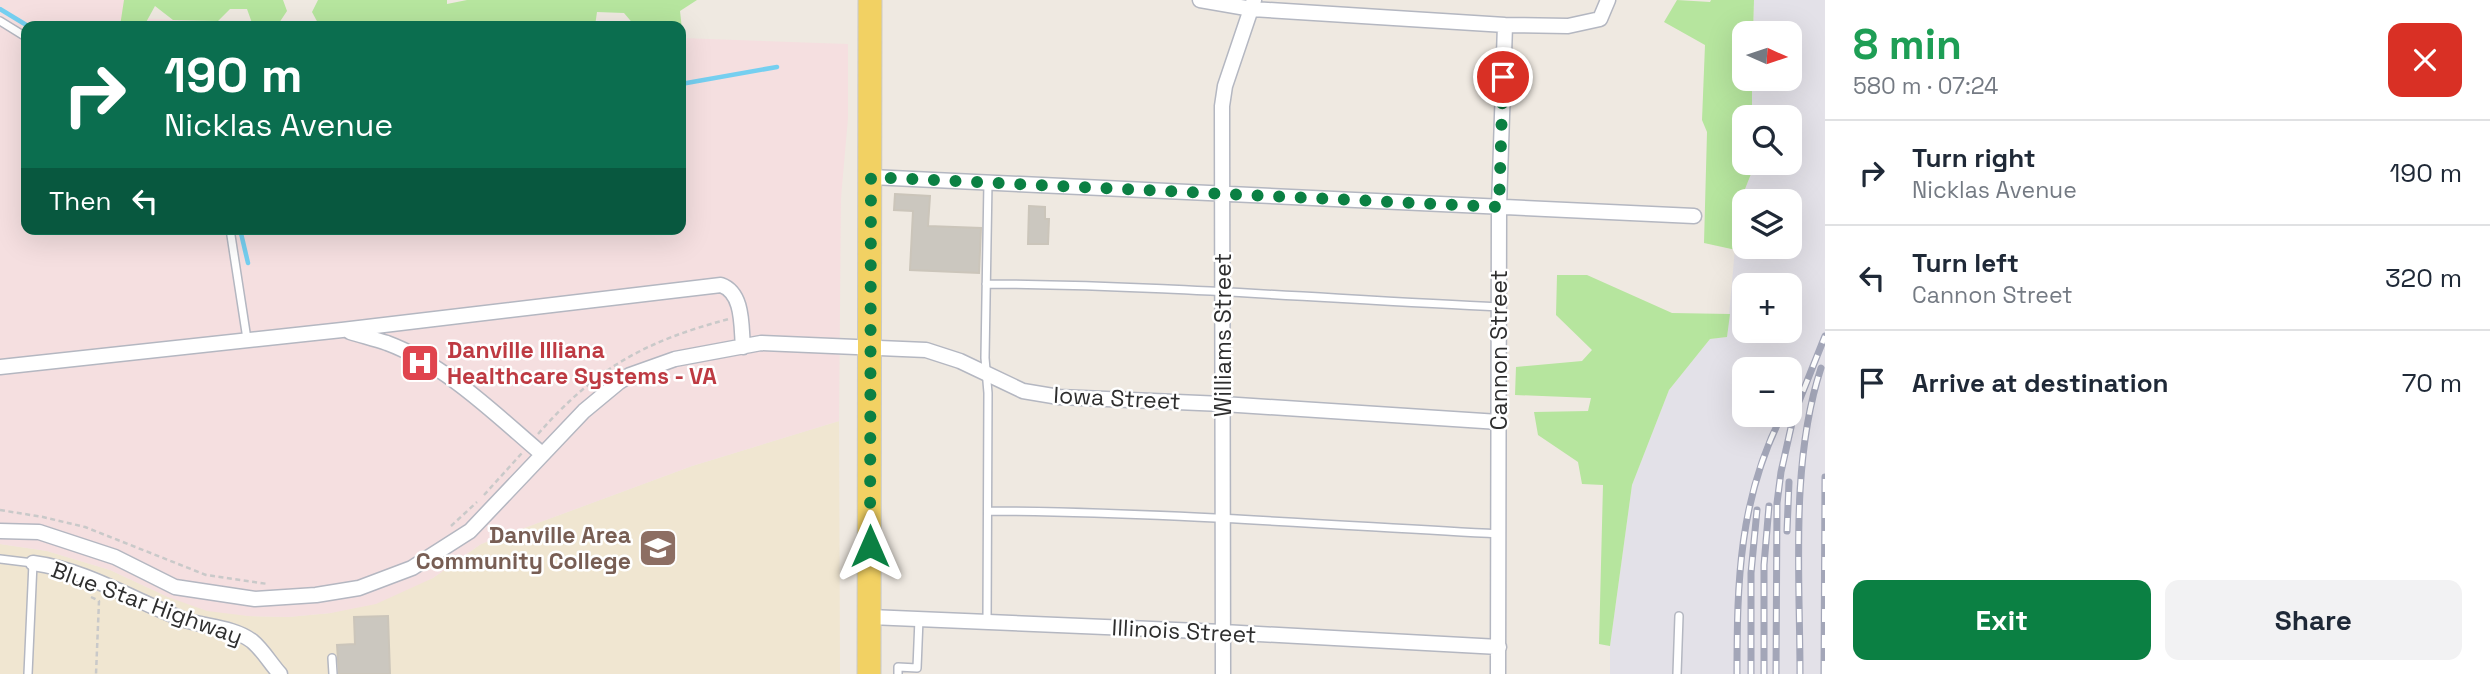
<!DOCTYPE html>
<meta charset="utf-8">
<style>
:root{--surface:#fff;--page:#f2f2f3;--text:#1f2937;--muted:#747a83;--line:#e0e1e3;--accent:#0b8043}
body{margin:0;font-family:"Space Grotesk",sans-serif;background:var(--page);color:var(--text);height:100vh;display:flex;flex-direction:column;font-size:26px;white-space:nowrap}
*{box-sizing:border-box;margin:0}
p{font-size:23px;color:var(--muted)}
.icon{flex:none;width:38px;height:38px;fill:none;stroke:currentColor;stroke-width:2;stroke-linecap:round;stroke-linejoin:round}
.map{position:relative;flex:1;overflow:hidden}
.sheet{display:flex;flex-direction:column;background:var(--surface);width:665px}
.sheet>*{flex:none}
.hud{position:absolute;left:21px;top:21px;width:665px;height:214px;border-radius:14px;box-shadow:0 7px 28px #0002;background:#0b6e4f;color:#fff;overflow:hidden}
.needle{width:46px;rotate:93deg}
.controls{position:absolute;left:1732px;top:21px;display:grid;gap:14px}
.controls a{display:grid;place-items:center;width:70px;height:70px;border-radius:14px;background:var(--surface);box-shadow:0 7px 28px #0002;font-size:35px}
.pin{position:absolute;display:grid;place-items:center;width:60px;height:60px;color:#fff;margin:-30px;border:4px solid #fff;border-radius:50%;box-shadow:0 2px 7px #0007}
.me{position:absolute;width:77px;margin:-38px;rotate:0deg;stroke-linejoin:round;filter:drop-shadow(0 0 5px #0008)}
.turn{display:flex;align-items:center;gap:24px;height:147px;padding:0 28px;font-size:32px}
.turn .icon{width:91px;height:91px;stroke-width:2.5}
.turn b{display:block;font-size:49px;line-height:60px}
.then{display:flex;align-items:center;height:66px;padding:0 28px;background:#0003;gap:14px;font-size:26px}
.round{display:grid;place-items:center;flex:none;width:74px;height:74px;border-radius:14px;background:var(--page)}
.overview{display:flex;align-items:center;justify-content:space-between;height:119px;padding:0 28px}
h1{font-size:42px;font-weight:800;line-height:52px;color:#1e9e55}
.primary-button{display:flex;gap:14px;margin-top:auto;padding:14px 28px}
.primary-button a{flex:1;height:80px;border-radius:14px;background:var(--accent);color:#fff;font-size:28px;font-weight:800;line-height:80px;text-align:center}
.primary-button a+a{background:var(--page);color:var(--text)}
ul{padding:0;list-style:none}
li{display:flex;align-items:center;gap:21px;height:105px;padding:0 28px;border-top:2px solid var(--line)}
li div{flex:1}
li b{display:block;font-size:26px}
li em{font-style:normal}
main{display:flex;flex:1;min-height:0}
.map>svg:first-child{display:block}
</style>
<main>
<div class="map">
<svg width="1825" height="674" viewBox="0 0 1825 674">
<rect width="100%" height="100%" fill="#efe9e1"/>
<!-- industrial -->
<path fill="#e3e1e8" fill-rule="evenodd" d="M1754 0H1825V674H1610V646L1632 485 1669 390 1710 339 1727 337 1739 204 1751 174V163H1790V117H1752V79H1790V33H1753ZM1745 201H1790V247H1745ZM1745 285H1790V331H1745ZM1745 369H1790V415H1745Z"/>
<!-- education -->
<path fill="#f0e6d1" d="M839 421 840 674H0V544L47 551 110 570 168 597 248 616 288 617 331 613 433 578 481 544 692 466Z"/>
<!-- medical -->
<path fill="#f5dfe0" d="M0 0H128L129 18 353 26H26V229H681V38L848 44V118L841 198 839 421 692 466 481 544 433 578 376 604 331 613 288 617 248 616 207 611 168 597 110 570 47 551 0 544Z"/>
<!-- green -->
<path fill="#b6e59e" d="M124 0H283L287 11 279 23H252L247 9H230L218 21 173 20 155 6 144 26H120Z
M318 0H447V4L467 0H697L680 11 683 38H681V26H635L624 13 597 12 595 26 319 25 312 12Z
M1677 0 1710 2 1711 0H1754L1753 33H1745V79H1752V117H1745V163H1751V174L1739 204 1736 250 1704 243 1707 132 1702 120 1705 45 1664 22Z
M1557 275H1587L1672 313 1730 314 1727 337 1710 339 1669 390 1632 485 1610 646 1599 644 1603 485 1582 484 1578 462 1538 435 1534 412 1588 411 1591 398 1515 395 1516 367 1582 361 1592 350 1556 315Z"/>
<g fill="none" stroke-linecap="round" stroke-linejoin="round">
<!-- stream -->
<path stroke="#75cff0" stroke-width="4.5" d="M0 9 28 26
M681 84 777 67
M240 229 248 263"/>
</g>
<!-- building -->
<path fill="#cbc7bf" stroke="#cbc5ba" stroke-width="2" d="M895 194 930 196 928 226 981 228 979 273 910 270 913 211 894 210Z
M1029 206 1045 207V219H1049L1048 244H1028Z
M388 616 390 674H339L337 645 355 644 354 617Z"/>
<g fill="none" stroke-linecap="round" stroke-linejoin="round">
<!-- service casing -->
<g stroke="#b4b7c1" stroke-width="10">
<path id="service" d="M0 21 26 37
M230 229 247 339
M986 284C1158 285 1329 299 1500 307
M988 511C1158 512 1329 525 1499 534
M0 559 33 563 28 674
M987 622 988 393 985 358 988 182
M332 658 333 674
M898 674V667L917 668 919 619
M1677 674 1679 616"/>
</g>
<!-- minor casing -->
<g stroke="#b4b7c1" stroke-width="17">
<path id="minor" d="M1200 0 1252 9 1505 25 1568 26 1600 19 1608 0
M871 177 1694 216
M350 332C363 336 375 339 387 343 446 365 495 414 542 454
M0 367 342 330 721 285C744 293 741 327 743 347
M0 531 39 532 115 557 175 587 255 599 316 595 359 588 412 568 470 531 584 411 619 382 630 375 675 359 761 343 926 350 960 361 1023 391 1059 397 1223 404 1499 422
M33 563C87 570 134 601 185 620 206 627 233 627 252 641 262 649 271 664 280 674
M870 617 1223 632 1499 647
M1223 674 1222 106 1225 86 1254 0
M1498 674 1499 207 1505 25"/>
</g>
<!-- primary casing -->
<g stroke="#c9c9c9" stroke-width="25">
<path id="primary" d="M869 674 870 0"/>
</g>
<!-- path -->
<path stroke="#c9c9c9" stroke-width="2.5" stroke-dasharray="5 3.5" stroke-linecap="butt" d="M538 434C596 368 645 341 729 319
M484 495 522 453
M0 510 43 517 85 527 206 575 268 584
M451 526 477 502
M91 597 99 601 96 674"/>
<!-- service -->
<use href="#service" stroke="#fff" stroke-width="7"/>
<!-- minor -->
<use href="#minor" stroke="#fff" stroke-width="14"/>
<!-- primary -->
<use href="#primary" stroke="#f2d163" stroke-width="23"/>
<!-- rail casing -->
<g stroke="#a3a6b8" stroke-width="7">
<path id="rail" d="M1787 531 1789 482
M1737 674C1737 582 1739 499 1782 415
M1751 674V573L1757 510
M1764 674V565L1769 506
M1776 674 1777 503 1781 472 1794 414 1825 336
M1800 674C1800 575 1790 463 1821 368
M1824 674 1825 477"/>
</g>
<!-- rail -->
<use href="#rail" stroke="#fff" stroke-width="4.5" stroke-dasharray="13" stroke-linecap="butt"/>
</g>
<g fill="none" stroke-linecap="round" stroke-linejoin="round">
<!-- route -->
<path stroke="#0b8043" stroke-width="12" stroke-dasharray="0 21.6" d="M870 546 871 177 1499 207 1503 77"/>
</g>
<!-- icons -->
<defs>
<g id="hospital-square" transform="scale(2.0125)"><rect x="-9" y="-9" width="18" height="18" rx="4" fill="#e0444e" stroke="#fff"/><path d="M-5-5h3v3.5h4V-5h3V5h-3V1.5h-4V5h-3Z" fill="#fff"/></g>
<g id="university-square" transform="scale(2.0125)"><rect x="-9" y="-9" width="18" height="18" rx="4" fill="#8d6e63" stroke="#fff"/><path d="M0-5L7-2L0 1L-7-2ZM-4 1L0 2.5L4 1V4Q0 6-4 4Z" fill="#fff"/></g>
</defs>
<g fill-rule="evenodd">
<use href="#hospital-square" x="420" y="363"/>
<use href="#university-square" x="658" y="548"/>
</g>
<g text-anchor="middle" stroke-width="5" stroke-linejoin="round" paint-order="stroke">
<!-- street labels -->
<g font-size="23" fill="#2e2e2e" stroke="#fff">
<text transform="translate(1223 335) rotate(-90)" y="8">Williams Street</text>
<text transform="translate(1499 350) rotate(-90)" y="8">Cannon Street</text>
<text transform="translate(1117 398) rotate(3)" y="8">Iowa Street</text>
<text transform="translate(147 603) rotate(20)" y="8">Blue Star Highway</text>
<text transform="translate(1184 631) rotate(3)" y="8">Illinois Street</text>
</g>
<!-- health labels -->
<g font-size="23" font-weight="bold" fill="#be3a42" stroke="#fff" text-anchor="start">
<text x="447" y="358">Danville Illiana<tspan x="447" dy="26">Healthcare Systems - VA</tspan></text>
</g>
<!-- education labels -->
<g font-size="23" font-weight="bold" fill="#785e54" stroke="#fff" text-anchor="end">
<text x="631" y="543">Danville Area<tspan x="631" dy="26">Community College</tspan></text>
</g>
</g>
</svg>
<div class="controls">
<a><svg class="needle" viewBox="-14 -14 28 28"><path d="M0-13l5 13h-10z" fill="#e53935"/><path d="M0 13l5-13h-10z" fill="#747a83"/></svg></a>
<a><svg class="icon" aria-label="search" viewBox="0 0 24 24"><circle cx="10" cy="10" r="6"/><path d="M15 15l6 6"/></svg></a>
<a><svg class="icon" aria-label="layers" viewBox="0 0 24 24"><path d="M12 4l9 5-9 5-9-5zM3 14l9 5 9-5"/></svg></a>
<a>+</a>
<a>−</a>
</div>
<div class="pin" style="left:1503px;top:77px;background:#d93025"><svg class="icon" aria-label="arrive" viewBox="0 0 24 24"><path d="M6 21V4h12l-3 4 3 4H6"/></svg></div>
<svg class="me" style="left:870px;top:546px" viewBox="-20 -20 40 40"><path d="M0-17L14 15 0 8-14 15z" fill="#0b8043" stroke="#fff" stroke-width="4"/></svg>
<div class="hud">
<div class="turn"><svg class="icon" aria-label="right" viewBox="0 0 24 24"><path d="M7 20v-9h11M14 6l5 5-5 5"/></svg><div><b>190 m</b>Nicklas Avenue</div></div>
<div class="then">Then<svg class="icon" aria-label="left" viewBox="0 0 24 24"><path d="M17 20v-9H6M10 6l-5 5 5 5"/></svg></div>
</div>
</div>
<section class="sheet">
<div class="overview"><div><h1>8 min</h1><p>580 m · 07:24</p></div><a class="round" style="background:#d93025;color:#fff"><svg class="icon" aria-label="close" viewBox="0 0 24 24"><path d="M6 6l12 12M18 6L6 18"/></svg></a></div>
<ul>
<li><svg class="icon" aria-label="right" viewBox="0 0 24 24"><path d="M7 20v-9h11M14 6l5 5-5 5"/></svg><div><b>Turn right</b><p>Nicklas Avenue</p></div><em>190 m</em></li>
<li><svg class="icon" aria-label="left" viewBox="0 0 24 24"><path d="M17 20v-9H6M10 6l-5 5 5 5"/></svg><div><b>Turn left</b><p>Cannon Street</p></div><em>320 m</em></li>
<li><svg class="icon" aria-label="arrive" viewBox="0 0 24 24"><path d="M6 21V4h12l-3 4 3 4H6"/></svg><div><b>Arrive at destination</b></div><em>70 m</em></li>
</ul>
<div class="primary-button"><a>Exit</a><a>Share</a></div>
</section>
</main>
